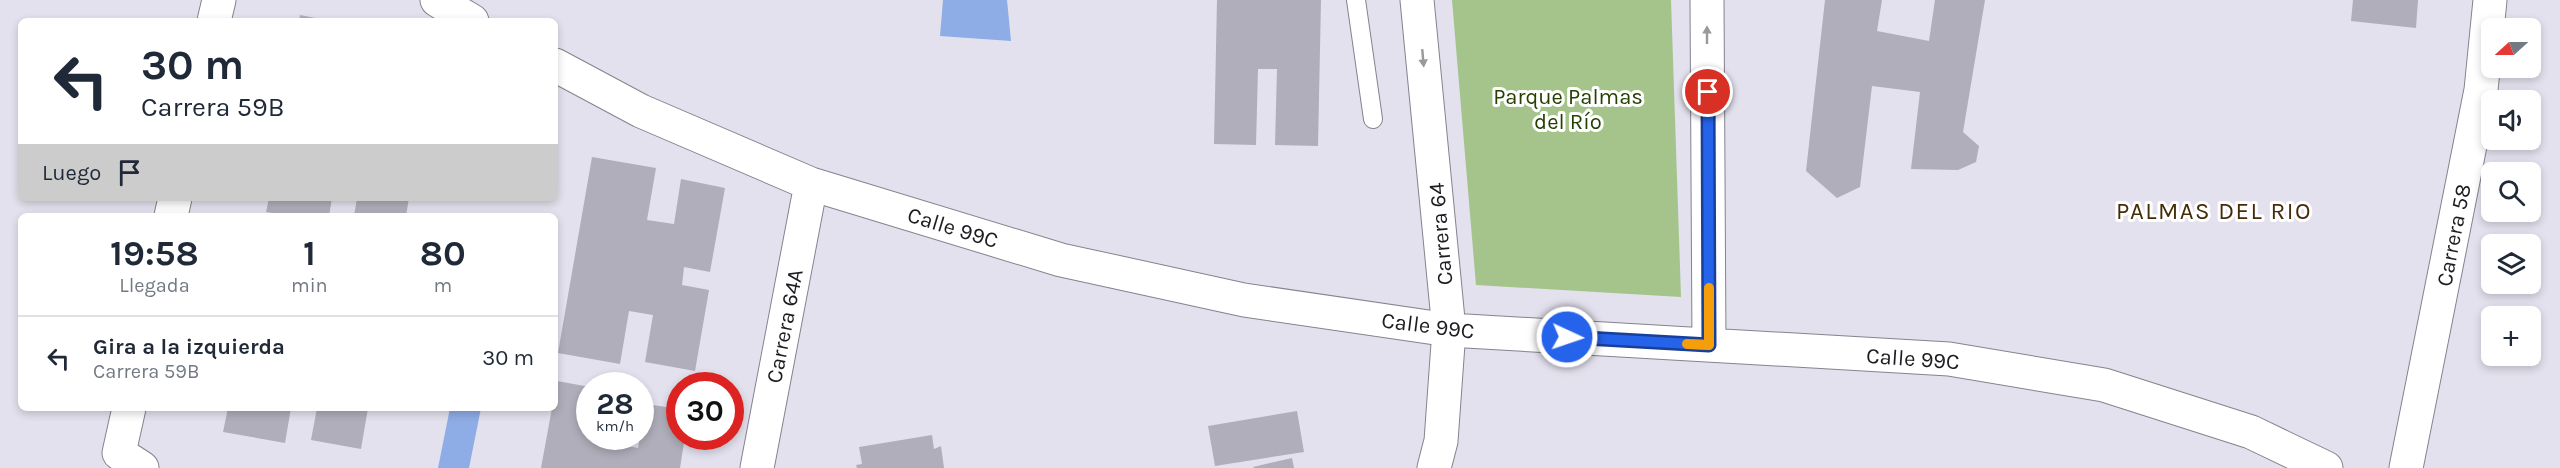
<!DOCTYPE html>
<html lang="es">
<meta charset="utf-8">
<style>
:root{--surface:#fff;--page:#f6f6f7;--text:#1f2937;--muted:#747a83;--line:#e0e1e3}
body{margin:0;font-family:Karla,sans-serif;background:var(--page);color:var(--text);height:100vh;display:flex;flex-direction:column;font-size:22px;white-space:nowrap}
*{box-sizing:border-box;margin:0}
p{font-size:20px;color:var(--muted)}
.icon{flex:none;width:33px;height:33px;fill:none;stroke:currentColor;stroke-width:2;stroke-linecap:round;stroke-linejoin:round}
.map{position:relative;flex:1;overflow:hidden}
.drawer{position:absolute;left:18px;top:213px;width:540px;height:198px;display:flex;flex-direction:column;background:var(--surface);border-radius:9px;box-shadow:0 3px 9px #0003}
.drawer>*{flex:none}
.hud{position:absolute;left:18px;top:18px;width:540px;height:183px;border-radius:9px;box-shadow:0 3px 9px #0003;background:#fff;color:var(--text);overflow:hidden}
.needle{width:39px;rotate:249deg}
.controls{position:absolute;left:2481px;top:18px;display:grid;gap:12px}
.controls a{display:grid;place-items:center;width:60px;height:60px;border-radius:9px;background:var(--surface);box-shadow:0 3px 9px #0003;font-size:30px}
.speed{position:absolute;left:576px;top:372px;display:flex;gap:12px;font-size:30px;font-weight:700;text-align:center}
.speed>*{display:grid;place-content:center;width:78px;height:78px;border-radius:50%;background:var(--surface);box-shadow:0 3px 9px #0003;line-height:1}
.speed small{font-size:15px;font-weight:400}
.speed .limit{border:9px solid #d22;background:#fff;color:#111}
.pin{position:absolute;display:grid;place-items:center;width:51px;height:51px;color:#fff;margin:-26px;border:3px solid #fff;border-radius:50%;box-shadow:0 2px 6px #0007}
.me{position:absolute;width:66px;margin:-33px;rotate:93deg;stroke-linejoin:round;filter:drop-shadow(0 0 4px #0008)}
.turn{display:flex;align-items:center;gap:21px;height:126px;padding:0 24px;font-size:27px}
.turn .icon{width:78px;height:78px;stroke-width:2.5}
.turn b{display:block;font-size:42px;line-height:51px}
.then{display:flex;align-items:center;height:57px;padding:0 24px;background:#0003;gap:12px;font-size:22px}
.eta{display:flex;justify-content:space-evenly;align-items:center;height:102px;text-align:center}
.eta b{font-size:36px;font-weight:700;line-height:42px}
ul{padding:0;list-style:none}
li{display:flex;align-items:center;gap:18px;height:84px;padding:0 24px;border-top:2px solid var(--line)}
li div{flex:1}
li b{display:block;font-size:22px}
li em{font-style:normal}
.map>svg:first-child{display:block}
</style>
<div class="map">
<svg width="2560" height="468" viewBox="0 0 2560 468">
<rect width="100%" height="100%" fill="#e2e1ed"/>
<!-- green -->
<path fill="#a4c48b" d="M1452 0H1671L1681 297 1476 285Z"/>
<!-- water -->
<path fill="#8eace5" d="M943 0H1007L1011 41 940 36Z
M450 408H481L469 468H438Z"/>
<!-- building -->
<path fill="#afaeba" d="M1217 0H1321L1318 146 1275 145 1277 69H1258L1256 145 1214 144Z
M1825 0H1882L1877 31 1929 41 1935 0H1985L1963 132 1979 146 1976 162 1958 170 1911 169 1920 92 1872 86 1860 187 1837 198 1806 171Z
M2353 0H2418L2416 28 2351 21Z
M300 15 326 20V21H299Z
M592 157 656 168 647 220 674 224 681 179 725 188 710 272 684 267 682 285 709 290 695 371 645 362 653 315 629 311 620 364 558 353Z
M269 198H332L329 216H290L266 212Z
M357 198H409L406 216H354Z
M557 381 590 387V436H612L611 443 638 448 646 404 680 409V436H685L680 468H541L552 408H555Z
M228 408H291L285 443 223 432Z
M317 408H368L361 449 311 440Z
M1297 411 1304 452 1215 466 1208 426Z
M932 435 934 449 941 446 944 468H857L856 465 862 464 859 447Z
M1292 458 1294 468H1254L1253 467Z"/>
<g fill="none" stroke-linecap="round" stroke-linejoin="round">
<!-- service casing -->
<g stroke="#84838e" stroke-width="20">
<path id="service" d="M1356 0 1373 119"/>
</g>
<!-- minor casing -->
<g stroke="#84838e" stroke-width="35">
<path id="minor" d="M437 0 472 21
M1417 0 1449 330 1441 441 1434 468
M1707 0 1709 345
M214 21 219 0
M555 65 641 111 811 184 1061 260 1244 300 1449 330 1949 359 2104 385 2251 432 2326 468
M171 216 175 198
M129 408 119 453 142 468
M757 468 811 184
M2406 468 2481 90 2490 0"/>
</g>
<!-- service -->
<use href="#service" stroke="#fff" stroke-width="18"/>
<!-- minor -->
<use href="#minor" stroke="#fff" stroke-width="33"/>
</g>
<!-- one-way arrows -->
<defs><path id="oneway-solid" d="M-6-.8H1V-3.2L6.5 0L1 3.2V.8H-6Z" transform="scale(1.5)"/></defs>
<g fill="#99999b">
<use href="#oneway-solid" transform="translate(1707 35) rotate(-90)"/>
<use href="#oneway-solid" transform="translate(1423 58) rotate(85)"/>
</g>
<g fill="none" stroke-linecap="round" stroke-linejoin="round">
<!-- route casing -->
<g stroke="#184099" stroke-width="15">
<path id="route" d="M1567 337 1709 345 1708 92"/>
</g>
<!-- route -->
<use href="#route" stroke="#2563eb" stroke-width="10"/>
<!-- slow -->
<path stroke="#f59e0b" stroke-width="10" d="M1687 344 1709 345V288"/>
</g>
<g text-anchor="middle" stroke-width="6" stroke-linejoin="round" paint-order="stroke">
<!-- park labels -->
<g font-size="22" fill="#244100" stroke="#fff">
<text x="1568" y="104">Parque Palmas<tspan x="1568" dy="25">del Río</tspan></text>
</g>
<!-- street labels -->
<g font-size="22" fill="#1c1c20" stroke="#fff">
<text transform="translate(953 227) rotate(17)" y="8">Calle 99C</text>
<text transform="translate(1440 234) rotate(-95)" y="8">Carrera 64</text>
<text transform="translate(2453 235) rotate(-79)" y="8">Carrera 58</text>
<text transform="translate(1428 325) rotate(7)" y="8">Calle 99C</text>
<text transform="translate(784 326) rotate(-79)" y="8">Carrera 64A</text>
<text transform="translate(1913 358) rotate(4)" y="8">Calle 99C</text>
</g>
<!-- neighbourhood labels -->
<g font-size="24" letter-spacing="1.5" fill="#452c09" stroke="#fff">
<text x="2214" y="219">PALMAS DEL RIO</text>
</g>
</g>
</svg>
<div class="controls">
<a><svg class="needle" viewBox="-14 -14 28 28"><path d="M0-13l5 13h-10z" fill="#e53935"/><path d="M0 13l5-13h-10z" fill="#747a83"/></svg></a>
<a><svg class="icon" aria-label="sound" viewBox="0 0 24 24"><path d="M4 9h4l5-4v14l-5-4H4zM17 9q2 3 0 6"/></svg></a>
<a><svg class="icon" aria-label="search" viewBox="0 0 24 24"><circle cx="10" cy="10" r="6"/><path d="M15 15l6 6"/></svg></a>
<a><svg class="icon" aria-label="layers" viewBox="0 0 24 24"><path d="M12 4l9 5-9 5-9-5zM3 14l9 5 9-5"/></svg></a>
<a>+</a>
</div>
<div class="speed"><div>28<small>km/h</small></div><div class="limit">30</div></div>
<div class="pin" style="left:1708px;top:92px;background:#d93025"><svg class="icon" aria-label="arrive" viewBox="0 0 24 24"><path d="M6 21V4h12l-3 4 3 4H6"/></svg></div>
<svg class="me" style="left:1567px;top:337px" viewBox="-20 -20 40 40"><circle r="17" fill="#2563eb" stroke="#fff" stroke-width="3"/><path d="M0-11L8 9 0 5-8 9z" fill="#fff"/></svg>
<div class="hud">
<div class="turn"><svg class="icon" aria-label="left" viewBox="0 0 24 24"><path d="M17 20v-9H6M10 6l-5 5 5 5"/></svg><div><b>30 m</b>Carrera 59B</div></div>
<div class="then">Luego<svg class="icon" aria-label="arrive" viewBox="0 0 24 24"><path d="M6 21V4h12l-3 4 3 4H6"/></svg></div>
</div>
<section class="drawer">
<div class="eta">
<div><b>19:58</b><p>Llegada</p></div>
<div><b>1</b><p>min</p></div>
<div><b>80</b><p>m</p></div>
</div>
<ul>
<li><svg class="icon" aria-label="left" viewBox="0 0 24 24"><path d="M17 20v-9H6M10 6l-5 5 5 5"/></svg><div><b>Gira a la izquierda</b><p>Carrera 59B</p></div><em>30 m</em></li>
</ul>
</section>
</div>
